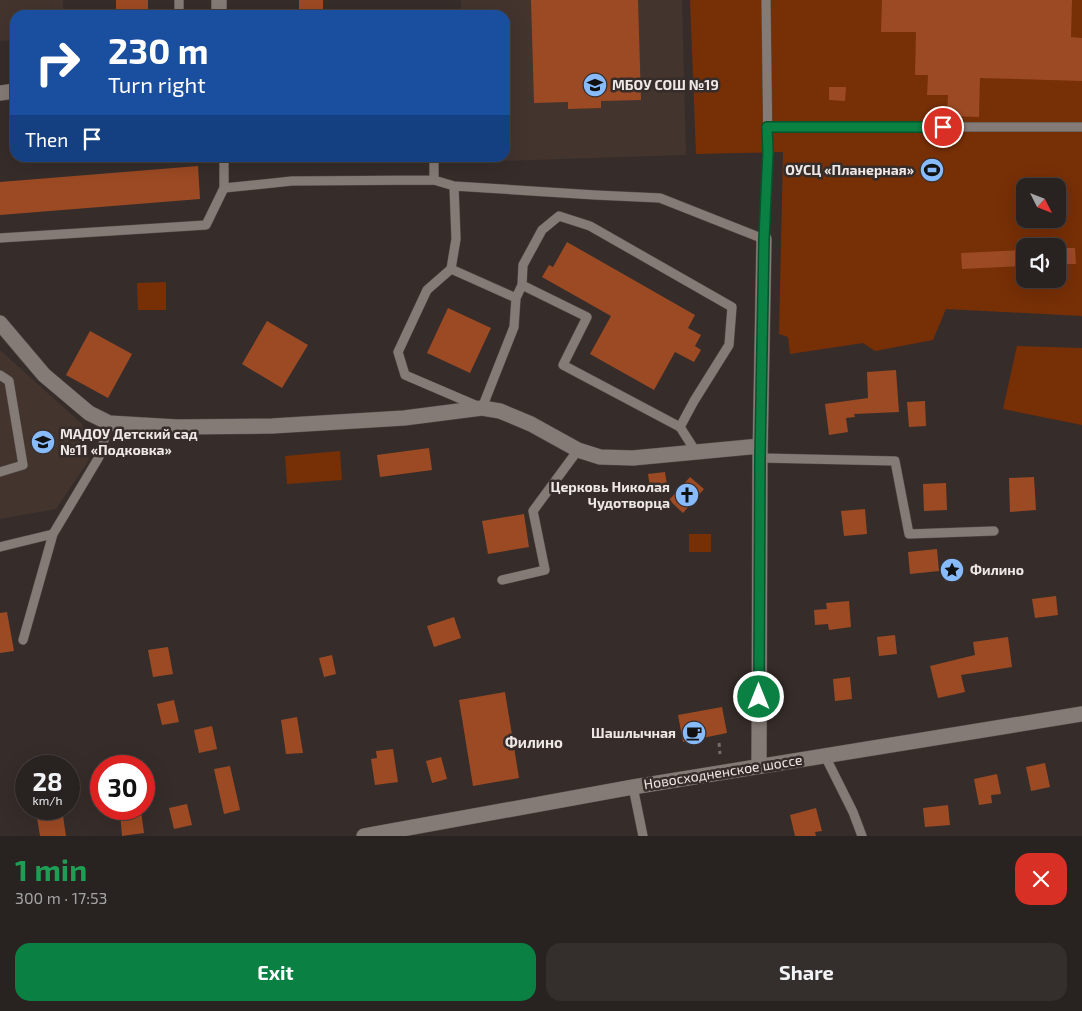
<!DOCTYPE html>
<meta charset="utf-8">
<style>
:root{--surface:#282220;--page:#342f2d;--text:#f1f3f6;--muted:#a5a4a5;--line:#443f3e;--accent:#0b8043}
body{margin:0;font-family:"Exo 2",sans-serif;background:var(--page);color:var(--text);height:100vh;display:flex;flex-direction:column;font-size:19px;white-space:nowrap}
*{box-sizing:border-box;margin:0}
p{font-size:16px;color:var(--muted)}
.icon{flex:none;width:28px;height:28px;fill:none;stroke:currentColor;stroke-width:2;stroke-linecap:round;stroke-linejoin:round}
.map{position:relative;height:836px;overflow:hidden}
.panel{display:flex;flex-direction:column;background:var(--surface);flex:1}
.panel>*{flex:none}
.guide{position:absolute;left:10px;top:10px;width:500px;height:152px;border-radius:15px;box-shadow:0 5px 20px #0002,0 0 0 1px var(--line);background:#1a4fa0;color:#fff;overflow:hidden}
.needle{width:32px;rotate:132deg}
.buttons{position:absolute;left:1016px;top:178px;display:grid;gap:10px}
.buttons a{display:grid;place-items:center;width:50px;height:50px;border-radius:10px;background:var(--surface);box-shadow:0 5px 20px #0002,0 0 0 1px var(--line);font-size:25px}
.speed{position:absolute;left:15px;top:755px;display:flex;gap:10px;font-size:25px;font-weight:700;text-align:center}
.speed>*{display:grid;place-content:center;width:65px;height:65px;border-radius:50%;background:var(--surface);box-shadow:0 5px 20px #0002,0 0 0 1px var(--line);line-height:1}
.speed small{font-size:12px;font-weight:400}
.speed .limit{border:8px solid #d22;background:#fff;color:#111}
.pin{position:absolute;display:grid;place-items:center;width:42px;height:42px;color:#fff;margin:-21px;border:2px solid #fff;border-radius:50%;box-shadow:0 1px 5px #0007}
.me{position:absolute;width:55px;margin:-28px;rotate:0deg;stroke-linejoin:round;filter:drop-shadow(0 0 4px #0008)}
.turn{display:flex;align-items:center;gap:18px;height:105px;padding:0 15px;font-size:22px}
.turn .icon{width:65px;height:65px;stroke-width:2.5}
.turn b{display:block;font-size:35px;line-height:42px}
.then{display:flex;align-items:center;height:48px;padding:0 15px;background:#0003;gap:10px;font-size:19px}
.round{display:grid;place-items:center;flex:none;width:52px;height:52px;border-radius:15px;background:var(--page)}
.overview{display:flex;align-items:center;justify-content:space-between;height:85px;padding:0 15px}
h1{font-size:30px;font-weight:700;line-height:38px;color:#1e9e55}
.primary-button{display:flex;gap:10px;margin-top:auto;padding:10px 15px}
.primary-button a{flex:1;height:58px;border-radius:15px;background:var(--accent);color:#fff;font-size:20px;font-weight:700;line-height:58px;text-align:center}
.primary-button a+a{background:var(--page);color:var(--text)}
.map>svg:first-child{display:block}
</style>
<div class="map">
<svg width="1082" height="836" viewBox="0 0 1082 836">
<rect width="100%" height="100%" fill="#362d2a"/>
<!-- built -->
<path fill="#43342e" d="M0 0H63V15H15V40L0 41Z
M461 0H682L686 155 465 162V158H505V15H461Z
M0 350 82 424 89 460 56 509 0 519Z"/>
<!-- green -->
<path fill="#772f06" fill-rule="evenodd" d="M690 0H1082V316L946 309 933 340 875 351 863 343 790 354 788 337 779 334 783 152 696 154ZM1025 186H1058V219H1025ZM1025 246H1058V279H1025Z
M166 282V310H138L137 283Z
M1017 346 1082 348V425L1003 409Z
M340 451 342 480 287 484 285 456Z
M689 534H711V552H689Z"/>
<!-- building -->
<path fill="#9c4a23" d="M116 0H148V15H116Z
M299 0H323V15H299Z
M531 0H638L641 100 601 101V108L568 109V102L534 103Z
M882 0H1072L1071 37 1082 38V81L980 78 979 117 947 116 948 95H927L928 75H915L916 32H881Z
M829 87H846L845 101 829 100Z
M198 166 200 199 0 215V182Z
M567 242 695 315 688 328 701 335 695 346 701 350 694 362 675 352 654 390 590 354 611 316 542 277 549 265 553 267Z
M1058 248H1075L1076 264H1058Z
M1025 250V266L962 269 961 253Z
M448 308 491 328 470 373 427 353Z
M267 321 308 345 282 388 242 364Z
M90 331 132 354 108 398 66 375Z
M896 370 899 412 854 414 855 417 846 418 848 432 829 435 825 404 868 398 867 372Z
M925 401 926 426 909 427 907 402Z
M429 448 432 470 380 477 377 455Z
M665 472 667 485 650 487 648 474Z
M690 477 704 489 683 513 669 500Z
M1034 477 1036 510 1010 512 1009 478Z
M946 483 947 510 924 511 923 484Z
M865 509 867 534 844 536 841 511Z
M524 514 529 547 488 554 482 521Z
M937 549 939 571 910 574 908 552Z
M1056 596 1058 615 1035 618 1032 599Z
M849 601 851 627 829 630 828 624 815 625 814 610 827 609 826 603Z
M7 612 14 651 0 653V613Z
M454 617 461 638 434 647 427 626Z
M895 635 897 654 879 656 877 637Z
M1008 637 1012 667 961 675 965 692 938 698 930 666 975 655 973 642Z
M168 647 173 674 153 677 148 650Z
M332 655 336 674 324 677 319 658Z
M850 677 852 699 835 701 833 679Z
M505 692 519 778 473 786 459 700Z
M174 700 179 722 162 725 157 704Z
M722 707 727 733 683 742 678 715Z
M297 717 303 753 286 754 281 720Z
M212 726 217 749 199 753 194 730Z
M393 749 398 782 375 785 371 759 377 758 376 751Z
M441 757 447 779 432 783 426 761Z
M1045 763 1050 787 1031 791 1026 767Z
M230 766 240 810 224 814 214 769Z
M997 774 1001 794 991 795 992 803 979 805 974 779Z
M187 804 192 825 174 829 169 808Z
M948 805 950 825 925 827 923 808Z
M816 808 822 831 815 832 816 836H795L790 815Z
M57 809H62L66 836H40L36 812Z
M141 811 144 833 122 836 120 813Z"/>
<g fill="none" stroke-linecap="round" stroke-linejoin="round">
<!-- lane casing -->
<g stroke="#534c49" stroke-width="10">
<path id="lane" d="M179 15V0
M767 127H1082
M434 180V158
M454 186 456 239 451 269 516 298 522 285 523 265 542 230 559 216 590 226 732 307 729 345 694 401 680 427 696 452
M224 188 292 181 434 180 454 186 595 195 660 198 764 239 768 152 766 0
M0 238 206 225 224 188V158
M451 269 427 290 398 352 405 375 482 408 514 327 516 298
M522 285 587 317 563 365 680 427
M0 375 9 381 23 465 0 472
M760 458 895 461 909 534 994 531
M0 547 53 534 99 457 109 423
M502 580 545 570 533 511 578 450
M23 640 53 534
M825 756 853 812 862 836
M633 787 643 836"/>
</g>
<!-- street casing -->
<g stroke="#534c49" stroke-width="16">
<path id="street" d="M219 0V15
M0 93 15 91
M0 323 44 375 89 413 109 423 177 427 272 426 404 418 482 408 500 411 531 424 578 450 600 457 633 458 760 446
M759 766 760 458 764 239"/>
</g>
<!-- secondary casing -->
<g stroke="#534c49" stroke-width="16">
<path id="secondary" d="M364 836 633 787 1082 714"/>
</g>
<!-- path -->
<path stroke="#756d6a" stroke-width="3" stroke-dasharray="4 4" stroke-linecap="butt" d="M719 743 720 754"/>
<!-- lane -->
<use href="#lane" stroke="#857b76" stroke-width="9"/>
<!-- street -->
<use href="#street" stroke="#857b76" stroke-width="15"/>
<!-- secondary -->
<use href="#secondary" stroke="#857b76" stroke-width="15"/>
</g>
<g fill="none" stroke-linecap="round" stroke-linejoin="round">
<!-- route casing -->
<g stroke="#07532c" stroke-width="12">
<path id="route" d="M759 697 760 458 764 239 768 152 767 127H943"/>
</g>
<!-- route -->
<use href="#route" stroke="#0b8043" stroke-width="9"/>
</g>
<!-- icons -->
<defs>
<g id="school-disc" transform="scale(1.25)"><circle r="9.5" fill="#87bbfb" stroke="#362d2a"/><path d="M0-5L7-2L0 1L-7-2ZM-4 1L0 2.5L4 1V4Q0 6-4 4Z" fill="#111"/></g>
<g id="stadium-disc" transform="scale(1.25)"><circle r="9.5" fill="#87bbfb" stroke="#362d2a"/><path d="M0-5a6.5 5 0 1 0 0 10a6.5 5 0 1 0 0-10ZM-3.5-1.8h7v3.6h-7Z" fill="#111"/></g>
<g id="church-disc" transform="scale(1.25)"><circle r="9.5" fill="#87bbfb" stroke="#362d2a"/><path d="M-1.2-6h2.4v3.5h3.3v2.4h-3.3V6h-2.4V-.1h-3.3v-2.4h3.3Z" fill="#111"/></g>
<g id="sight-disc" transform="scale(1.25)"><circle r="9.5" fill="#87bbfb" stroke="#362d2a"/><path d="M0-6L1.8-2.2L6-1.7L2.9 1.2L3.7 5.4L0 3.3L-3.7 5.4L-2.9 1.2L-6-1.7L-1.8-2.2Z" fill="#111"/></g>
<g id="cafe-disc" transform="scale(1.25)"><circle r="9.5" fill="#87bbfb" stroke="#362d2a"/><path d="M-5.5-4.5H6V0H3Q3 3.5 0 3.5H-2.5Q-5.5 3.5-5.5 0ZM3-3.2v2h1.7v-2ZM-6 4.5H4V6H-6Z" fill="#111"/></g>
</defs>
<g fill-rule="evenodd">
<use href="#school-disc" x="595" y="85"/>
<use href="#stadium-disc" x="932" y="170"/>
<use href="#school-disc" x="43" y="442"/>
<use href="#church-disc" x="687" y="495"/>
<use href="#sight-disc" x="952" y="570"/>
<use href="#cafe-disc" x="694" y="733"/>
</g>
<g text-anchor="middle" stroke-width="5" stroke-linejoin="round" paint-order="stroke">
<!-- poi labels -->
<g font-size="14" font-weight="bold" fill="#ede7e5" stroke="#362d2a" text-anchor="start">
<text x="612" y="90">МБОУ СОШ №19</text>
<text x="914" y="175" text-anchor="end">ОУСЦ «Планерная»</text>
<text x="60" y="439">МАДОУ Детский сад<tspan x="60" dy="16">№11 «Подковка»</tspan></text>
<text x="670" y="492" text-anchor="end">Церковь Николая<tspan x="670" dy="16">Чудотворца</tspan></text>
<text x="970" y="575">Филино</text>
<text x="676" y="738" text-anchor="end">Шашлычная</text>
</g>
<!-- street labels -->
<g font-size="14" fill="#ede7e5" stroke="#362d2a">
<text transform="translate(723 772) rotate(-9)" y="5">Новосходненское шоссе</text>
</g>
<!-- neighbourhood labels -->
<g font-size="15" font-weight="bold" fill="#ede7e5" stroke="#362d2a">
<text x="534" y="748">Филино</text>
</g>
</g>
</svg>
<div class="buttons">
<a><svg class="needle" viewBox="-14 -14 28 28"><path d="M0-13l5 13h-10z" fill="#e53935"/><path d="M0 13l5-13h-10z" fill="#a5a4a5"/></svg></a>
<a><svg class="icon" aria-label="sound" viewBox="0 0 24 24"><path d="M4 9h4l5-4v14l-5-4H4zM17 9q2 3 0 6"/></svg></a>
</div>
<div class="speed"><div>28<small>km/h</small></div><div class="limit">30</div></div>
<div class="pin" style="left:943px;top:127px;background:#d93025"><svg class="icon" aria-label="arrive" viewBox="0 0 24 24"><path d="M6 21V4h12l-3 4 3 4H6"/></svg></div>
<svg class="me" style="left:759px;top:697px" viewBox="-20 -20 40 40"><circle r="17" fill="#0b8043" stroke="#fff" stroke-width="3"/><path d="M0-11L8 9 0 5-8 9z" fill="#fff"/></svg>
<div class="guide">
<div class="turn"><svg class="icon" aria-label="right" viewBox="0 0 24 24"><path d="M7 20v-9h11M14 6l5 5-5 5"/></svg><div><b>230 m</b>Turn right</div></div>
<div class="then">Then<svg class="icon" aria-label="arrive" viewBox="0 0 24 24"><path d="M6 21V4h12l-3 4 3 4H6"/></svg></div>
</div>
</div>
<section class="panel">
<div class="overview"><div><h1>1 min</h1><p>300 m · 17:53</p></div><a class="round" style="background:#d93025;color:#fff"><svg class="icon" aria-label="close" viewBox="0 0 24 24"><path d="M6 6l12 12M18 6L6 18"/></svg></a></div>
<div class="primary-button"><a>Exit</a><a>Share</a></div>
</section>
